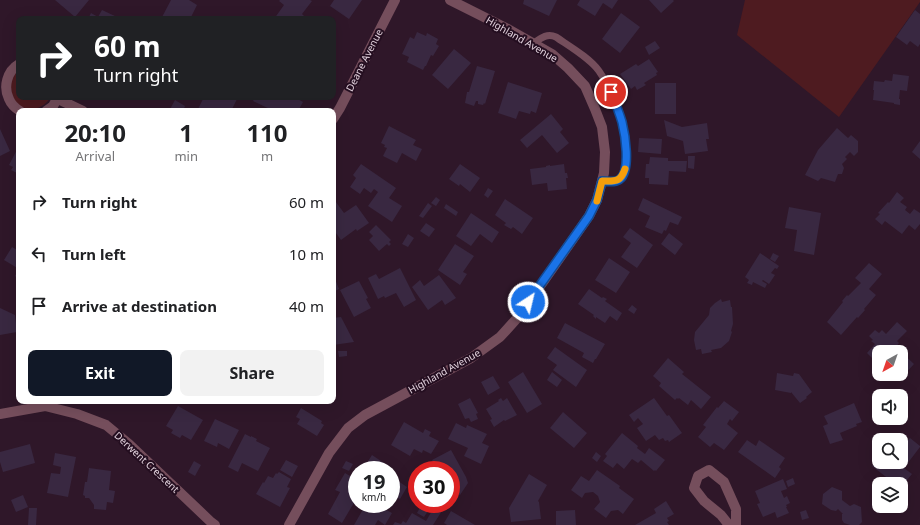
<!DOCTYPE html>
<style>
:root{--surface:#fff;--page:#f2f2f2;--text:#202124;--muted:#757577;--accent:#111827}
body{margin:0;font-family:"Noto Sans",sans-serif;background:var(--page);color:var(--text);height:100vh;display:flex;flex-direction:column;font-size:15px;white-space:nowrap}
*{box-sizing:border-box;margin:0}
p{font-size:13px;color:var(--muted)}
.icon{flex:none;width:22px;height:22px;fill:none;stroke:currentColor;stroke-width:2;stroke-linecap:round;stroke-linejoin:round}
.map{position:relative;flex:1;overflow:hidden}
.panel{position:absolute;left:16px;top:108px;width:320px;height:296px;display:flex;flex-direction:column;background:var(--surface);border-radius:8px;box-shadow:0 4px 16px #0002}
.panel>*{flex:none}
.top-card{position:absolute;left:16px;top:16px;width:320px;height:84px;border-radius:8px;box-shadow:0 4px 16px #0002;background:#202124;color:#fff;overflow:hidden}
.needle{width:26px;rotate:220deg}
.tools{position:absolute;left:872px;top:345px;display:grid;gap:8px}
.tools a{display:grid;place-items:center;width:36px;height:36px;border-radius:8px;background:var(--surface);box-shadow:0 4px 16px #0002;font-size:20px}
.speed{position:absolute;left:348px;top:461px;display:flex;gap:8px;font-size:20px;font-weight:700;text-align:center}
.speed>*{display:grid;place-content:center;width:52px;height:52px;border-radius:50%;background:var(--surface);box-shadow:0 4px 16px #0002;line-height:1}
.speed small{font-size:10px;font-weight:400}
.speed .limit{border:6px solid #d22;background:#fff;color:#111}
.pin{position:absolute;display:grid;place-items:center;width:34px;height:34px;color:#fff;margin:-17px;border:2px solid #fff;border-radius:50%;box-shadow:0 1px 4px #0007}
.me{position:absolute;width:44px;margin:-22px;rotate:35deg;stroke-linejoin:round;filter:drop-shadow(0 0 3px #0008)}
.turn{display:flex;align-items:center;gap:14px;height:84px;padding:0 12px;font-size:18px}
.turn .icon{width:52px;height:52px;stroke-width:2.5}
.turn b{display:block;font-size:28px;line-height:34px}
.eta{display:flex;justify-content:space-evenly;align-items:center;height:68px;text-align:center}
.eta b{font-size:24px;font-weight:700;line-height:28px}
.primary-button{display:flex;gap:8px;margin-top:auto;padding:8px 12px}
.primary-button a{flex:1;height:46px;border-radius:8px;background:var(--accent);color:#fff;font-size:16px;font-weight:700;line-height:46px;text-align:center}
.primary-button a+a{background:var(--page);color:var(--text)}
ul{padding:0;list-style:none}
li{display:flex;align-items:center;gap:12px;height:52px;padding:0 12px}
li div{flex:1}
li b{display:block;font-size:15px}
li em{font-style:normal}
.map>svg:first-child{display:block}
</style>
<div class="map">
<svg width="920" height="525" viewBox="0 0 920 525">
<rect width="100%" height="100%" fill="#2f1729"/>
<!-- green -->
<path fill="#4e1b20" d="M745 0H920V2L839 117 737 35Z
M19 70V97H51C39 116 13 112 11 89 10 81 13 76 19 70Z"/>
<!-- building -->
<path fill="#392841" d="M55 0H89L75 17Z
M171 0H189L197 5 190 19H161Z
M280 0H310L312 1 302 14 306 18 305 19H274L284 5 279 1Z
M334 0H362L349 19 330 6Z
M524 0H557L549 16 523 4Z
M580 0H618L612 9 603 3 595 16 577 5Z
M649 0H673L674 1 661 13Z
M102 10 117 17 116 19H88L91 13 98 17Z
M915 10 920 14V44L918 47 910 41 907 45 896 37Z
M621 13 640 27 620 53 602 39Z
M417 32 426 36 427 33 438 39 436 44 439 46 433 56 431 55 426 66H425L423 70 407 62 409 57 402 54 410 37 414 39Z
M655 41 660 48 649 55 645 47Z
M454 49 471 63 448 89 432 75Z
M649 59 658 72 656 73 657 75 644 83 646 85 637 90 635 86 631 89 620 74 636 64 638 66Z
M477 66 495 71 485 104 484 103 483 105 478 104V101H476L474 106 465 103 467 92H469Z
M893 74 909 76 907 91 900 90 899 99H900V105L894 104V103L873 100 874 90H873L874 81 884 82 885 80 892 81Z
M508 82 542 93 536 113 531 111 530 114 519 111 516 119 498 113Z
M655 83H676V114H655Z
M204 97H238L231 111H224L220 109 219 111H197Z
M255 97H294L303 102 298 111H291L288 109 287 111H274L253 101Z
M175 100 185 106 183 111H169Z
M551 114 563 129 560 132 569 143 557 153 542 135 527 148 520 140Z
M664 120 682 127 707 123 709 139H706L708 151 685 154 683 141 667 136Z
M389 126 416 140 413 145 422 149 416 161 402 153 397 163 383 156 387 148 384 147 385 145 381 143Z
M837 128 848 138 851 135 858 141V152L854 156 850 152 845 157 847 159 842 164 844 168 842 174H838L835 182 821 178 818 181 805 175 818 150Z
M0 129 10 151 0 156Z
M639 138 662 139 661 154 638 152Z
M920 141V159L912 152Z
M19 146V174L11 170 13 167 9 165Z
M688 156H695L694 169 688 168Z
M650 157 668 158V161H687L686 172 669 171 668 185 649 184V178H645L646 164H649Z
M361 164 396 188 389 198 402 206 392 222 368 206 378 192 374 189 371 193 364 188 360 194 350 187 356 178 353 175Z
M460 164 480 178 470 192 460 184 459 186 449 179Z
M564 164 565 173H567L568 178H566L567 189 548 191 547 183 532 185 530 169 546 167V166L550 165V166Z
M488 188 493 191 488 198 484 195Z
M897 192 904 198 900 202 907 207 905 210 910 214 914 209 920 213V224L915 230 909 225 902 234 885 221 882 225 875 219 880 214 878 213 888 202 889 203Z
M436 197 440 200 436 206 431 203Z
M333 198 344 213 356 205 369 223 357 231 356 229 341 240 333 229Z
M643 198 682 217 678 225 670 222 666 231 664 230 662 234 645 227 650 216 638 210Z
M505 199 533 218 522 234 513 227 511 229 504 225 506 223 495 215Z
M428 203 432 206 423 218 419 216Z
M446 204 458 212 456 216 444 208Z
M789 207 821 213 814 255 794 251 797 230 785 228Z
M471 213 499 232 492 243 480 234 471 246 456 236Z
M426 223 435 229 429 237 420 231Z
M376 225 391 240 389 242 391 244 389 246 387 244 379 251 369 240 373 236 369 232Z
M630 228 653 245 637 268 621 257 631 243 623 237Z
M669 233 683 244 675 255 661 244Z
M408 234 414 238 408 247 402 244Z
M455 244 474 256 463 272 467 274 460 285 438 270Z
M12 247 19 251V279L15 276 19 269 4 260Z
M760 253 779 266 777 269 775 268 771 273 775 275 769 284 763 280 762 281 767 284 765 288 753 282 752 285 747 283 749 280 745 277Z
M773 253 779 256 775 262 770 259Z
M609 258 630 272 616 293 595 280Z
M869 263 882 274 869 289 876 295 864 309 865 310 858 318 857 317 841 335 827 322 843 302 842 301 847 295 848 296 861 283 855 278Z
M400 268 416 300 404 307 396 293 385 298 384 296 378 299 368 278 376 274 379 279Z
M439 275 456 298 445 305 442 300 428 310 412 287 420 280 424 286Z
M335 279 339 289 333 292V280Z
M359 281 368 298 366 299 371 308 354 317 340 290Z
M589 289 602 298 603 297 607 299 605 301 622 313 617 321 610 316 605 323 596 317V319L593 316 594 315 578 304Z
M721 299 722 302 730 300 731 307H732L733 324 731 331 732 332 729 341 721 348 711 350 712 352 702 354 701 349 696 350 694 340 695 332 709 315 710 308 715 303Z
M632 305 637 309 634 314 628 310Z
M0 308 15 315 17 332 0 335Z
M341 317 354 342 333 345V318Z
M897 322 907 331 897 341 899 343 896 347 914 364 903 376 901 374V352H879V358L876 362 867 353 875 344 871 341 873 340 869 336 875 330 879 333 882 330 886 334Z
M565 323 605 344 596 359H595L593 363 582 357 584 353 557 338Z
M555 347 587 370 576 387 553 370 557 365 547 358Z
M338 351H347V356L339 357Z
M668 358 684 372 682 374 711 397 701 409 691 400 688 405 679 398 678 399 677 398 675 400 659 386 661 383 653 376Z
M523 372 542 404 527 413 508 382Z
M552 372 562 380 557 387 547 380Z
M777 373 793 376 794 373 799 374 812 392 806 397 807 398 800 403 791 392V393L775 390Z
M493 376 500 388 488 395 481 382Z
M470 398 478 413 476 414 478 419 471 422 469 418 465 419 458 404Z
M501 398 503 401 507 398 517 415 505 421 504 420 494 427 490 420 492 419 486 409 499 401 498 400Z
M654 398 667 416 669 415 682 433 669 442 668 440 665 441 663 438 659 440 655 435 646 441 637 428 643 424 638 418 634 422 629 415Z
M724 401 739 412 732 421 730 419 727 424 738 433 724 450 714 443 710 447 698 437 706 427 703 425 717 407 718 408Z
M854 403 862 422 856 424 857 426 840 433 843 440 830 444 823 426 828 424 824 416Z
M178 406 203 420 191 440 182 435 180 438 171 433 173 430 166 426Z
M301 408 322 421 321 423 324 425 317 436 297 424 300 419 296 417Z
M563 412 587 433 574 448 550 428Z
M215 419 239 430 229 449 218 443 217 447 204 441Z
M404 422 423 433 425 429 431 432 429 436 439 441 431 454 423 450 422 453 414 449 410 456 391 445Z
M456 423 466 428 467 425 487 434 482 443 489 446 481 464 464 456 468 448 448 439Z
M622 433 638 446 637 448 645 454 649 448 665 460 656 471 655 470 654 471 641 460 638 463 632 459 624 469 617 463 613 468 603 461 607 456 605 454Z
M245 434 251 437V436L257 439 256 441 270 448 258 471 242 463 238 472 228 467Z
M910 438 920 446V447L904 468 912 474 901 487V484H895L872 466 879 456V462H901V448Z
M747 440 756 446 759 440 785 458 779 467 781 469 775 478 738 452Z
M30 444 35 463 3 472 0 462V452Z
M451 450 466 477 468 483 460 495 451 491V470H437L432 460Z
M596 452 601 456 597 462 592 458Z
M55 453 76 457 68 497 47 493 51 473 60 474 61 467 53 465Z
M372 455 384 463 380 470H372L365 466Z
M286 460 298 466 292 477 280 470Z
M194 461 201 465 195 476 188 472Z
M346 461 353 464 349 471 342 468Z
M89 468 111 471 109 490 115 491 113 503 107 502 106 510 94 509V505L89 498H85V496L83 495 85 482H87Z
M597 470 620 486 619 488 634 499 623 514 618 510 611 511 606 518 594 509 600 502 598 496 593 492 585 493 582 498 571 490 581 476 589 481Z
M279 472 291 479 287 487 290 488 280 507 256 494 263 482 264 483 268 476 273 478 276 473 277 474Z
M345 473 357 480V502L355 501 342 523 328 514 340 492 335 490Z
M529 474 547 485 538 501 539 502 541 519 511 522 509 508Z
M793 478 795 484 788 487 786 481Z
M395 479 407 487 400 499 391 494V486Z
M783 479 787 489 781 491 784 498 787 496 790 503 786 505 787 507H786L789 513 777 518 775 512 763 517 757 504 760 503 755 491Z
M832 487 842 491V500L850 506 854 504 861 507 862 522 859 525H850L844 523 842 520V514H843L838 509 836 511 831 510 822 504 823 494Z
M23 495 28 507 16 512 11 500Z
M666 501 674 514 667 518 669 521 667 522 669 525H635L656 513 654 509Z
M366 504H375L392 513 385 525 378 520 375 525H354Z
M422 504H424L430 508 424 517 417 513Z
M436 504H441L445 506 433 525H393L395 522 401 524 403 521 406 523 412 513 426 521Z
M29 508H37L36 525H28Z
M575 510 576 525H556V511Z
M806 510 809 518 802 520 800 512Z
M451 511 475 525H447L444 523Z"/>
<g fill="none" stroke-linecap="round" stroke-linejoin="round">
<!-- service -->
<path stroke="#754e5c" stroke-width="7" d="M534 43C541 38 547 33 556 37 569 46 590 58 599 71 616 95 627 131 626 160 626 166 625 176 620 180 616 183 607 181 602 181"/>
<!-- minor -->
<path stroke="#754e5c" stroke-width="10" d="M19 64C7 71 3 87 9 99 11 104 15 108 20 111
M58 99 83 111
M46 111 53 106 58 97
M333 119 340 108 395 0
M0 414 45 406 77 414 106 425 129 444 211 522 215 525
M289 525 329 453 348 428 365 415 471 358 500 337 520 315 589 216 597 200 604 173 605 152 602 127 595 109 585 86 568 68 552 54 508 29 450 0
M729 525 721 515 704 501 694 488 698 476 709 470 724 482 736 509V525"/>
</g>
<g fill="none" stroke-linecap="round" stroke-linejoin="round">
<!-- route casing -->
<g stroke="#114b97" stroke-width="10">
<path id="route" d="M528 302 589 216 597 200 602 181C607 181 616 183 620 179 631 170 625 134 622 122 619 112 615 102 611 92"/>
</g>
<!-- route -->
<use href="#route" stroke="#1a73e8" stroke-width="7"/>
<!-- slow -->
<path stroke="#f59e0b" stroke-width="7" d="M597 201 602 181C615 181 620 183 625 169"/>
</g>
<g text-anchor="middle" stroke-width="4" stroke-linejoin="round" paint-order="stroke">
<!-- street labels -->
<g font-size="10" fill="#e2d2dd" stroke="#240e20">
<text transform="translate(522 39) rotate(30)" y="4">Highland Avenue</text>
<text transform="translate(364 60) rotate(-63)" y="4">Deane Avenue</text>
<text transform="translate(444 371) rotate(-29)" y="4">Highland Avenue</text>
<text transform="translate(147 462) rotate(43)" y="4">Derwent Crescent</text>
</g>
</g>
</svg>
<div class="tools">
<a><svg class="needle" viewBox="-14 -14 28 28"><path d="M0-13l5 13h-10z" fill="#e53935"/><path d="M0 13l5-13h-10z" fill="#757577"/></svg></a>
<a><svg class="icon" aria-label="sound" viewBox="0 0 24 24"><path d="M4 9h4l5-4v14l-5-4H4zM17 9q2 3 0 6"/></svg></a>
<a><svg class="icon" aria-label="search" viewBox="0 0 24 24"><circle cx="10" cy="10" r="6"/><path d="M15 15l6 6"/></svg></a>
<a><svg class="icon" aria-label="layers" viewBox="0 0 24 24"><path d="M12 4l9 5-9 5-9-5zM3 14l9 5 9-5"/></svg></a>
</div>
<div class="speed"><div>19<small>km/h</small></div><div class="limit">30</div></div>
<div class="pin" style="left:611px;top:92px;background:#d93025"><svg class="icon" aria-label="arrive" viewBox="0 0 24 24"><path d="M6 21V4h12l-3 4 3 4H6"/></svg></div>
<svg class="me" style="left:528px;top:302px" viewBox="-20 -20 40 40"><circle r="17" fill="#1a73e8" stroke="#fff" stroke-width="3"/><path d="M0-11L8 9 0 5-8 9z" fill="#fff"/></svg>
<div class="top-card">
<div class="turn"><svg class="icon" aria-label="right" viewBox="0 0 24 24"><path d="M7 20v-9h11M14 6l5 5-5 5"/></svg><div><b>60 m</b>Turn right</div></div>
</div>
<section class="panel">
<div class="eta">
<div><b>20:10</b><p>Arrival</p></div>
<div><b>1</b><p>min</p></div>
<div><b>110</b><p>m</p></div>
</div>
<ul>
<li><svg class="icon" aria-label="right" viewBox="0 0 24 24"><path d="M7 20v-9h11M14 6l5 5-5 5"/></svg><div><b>Turn right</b></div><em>60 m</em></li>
<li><svg class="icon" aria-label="left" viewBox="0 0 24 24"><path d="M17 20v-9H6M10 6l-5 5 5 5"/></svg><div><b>Turn left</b></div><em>10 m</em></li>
<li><svg class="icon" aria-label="arrive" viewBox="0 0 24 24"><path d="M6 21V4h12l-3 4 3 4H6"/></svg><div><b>Arrive at destination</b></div><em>40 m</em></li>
</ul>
<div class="primary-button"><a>Exit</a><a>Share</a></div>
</section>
</div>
